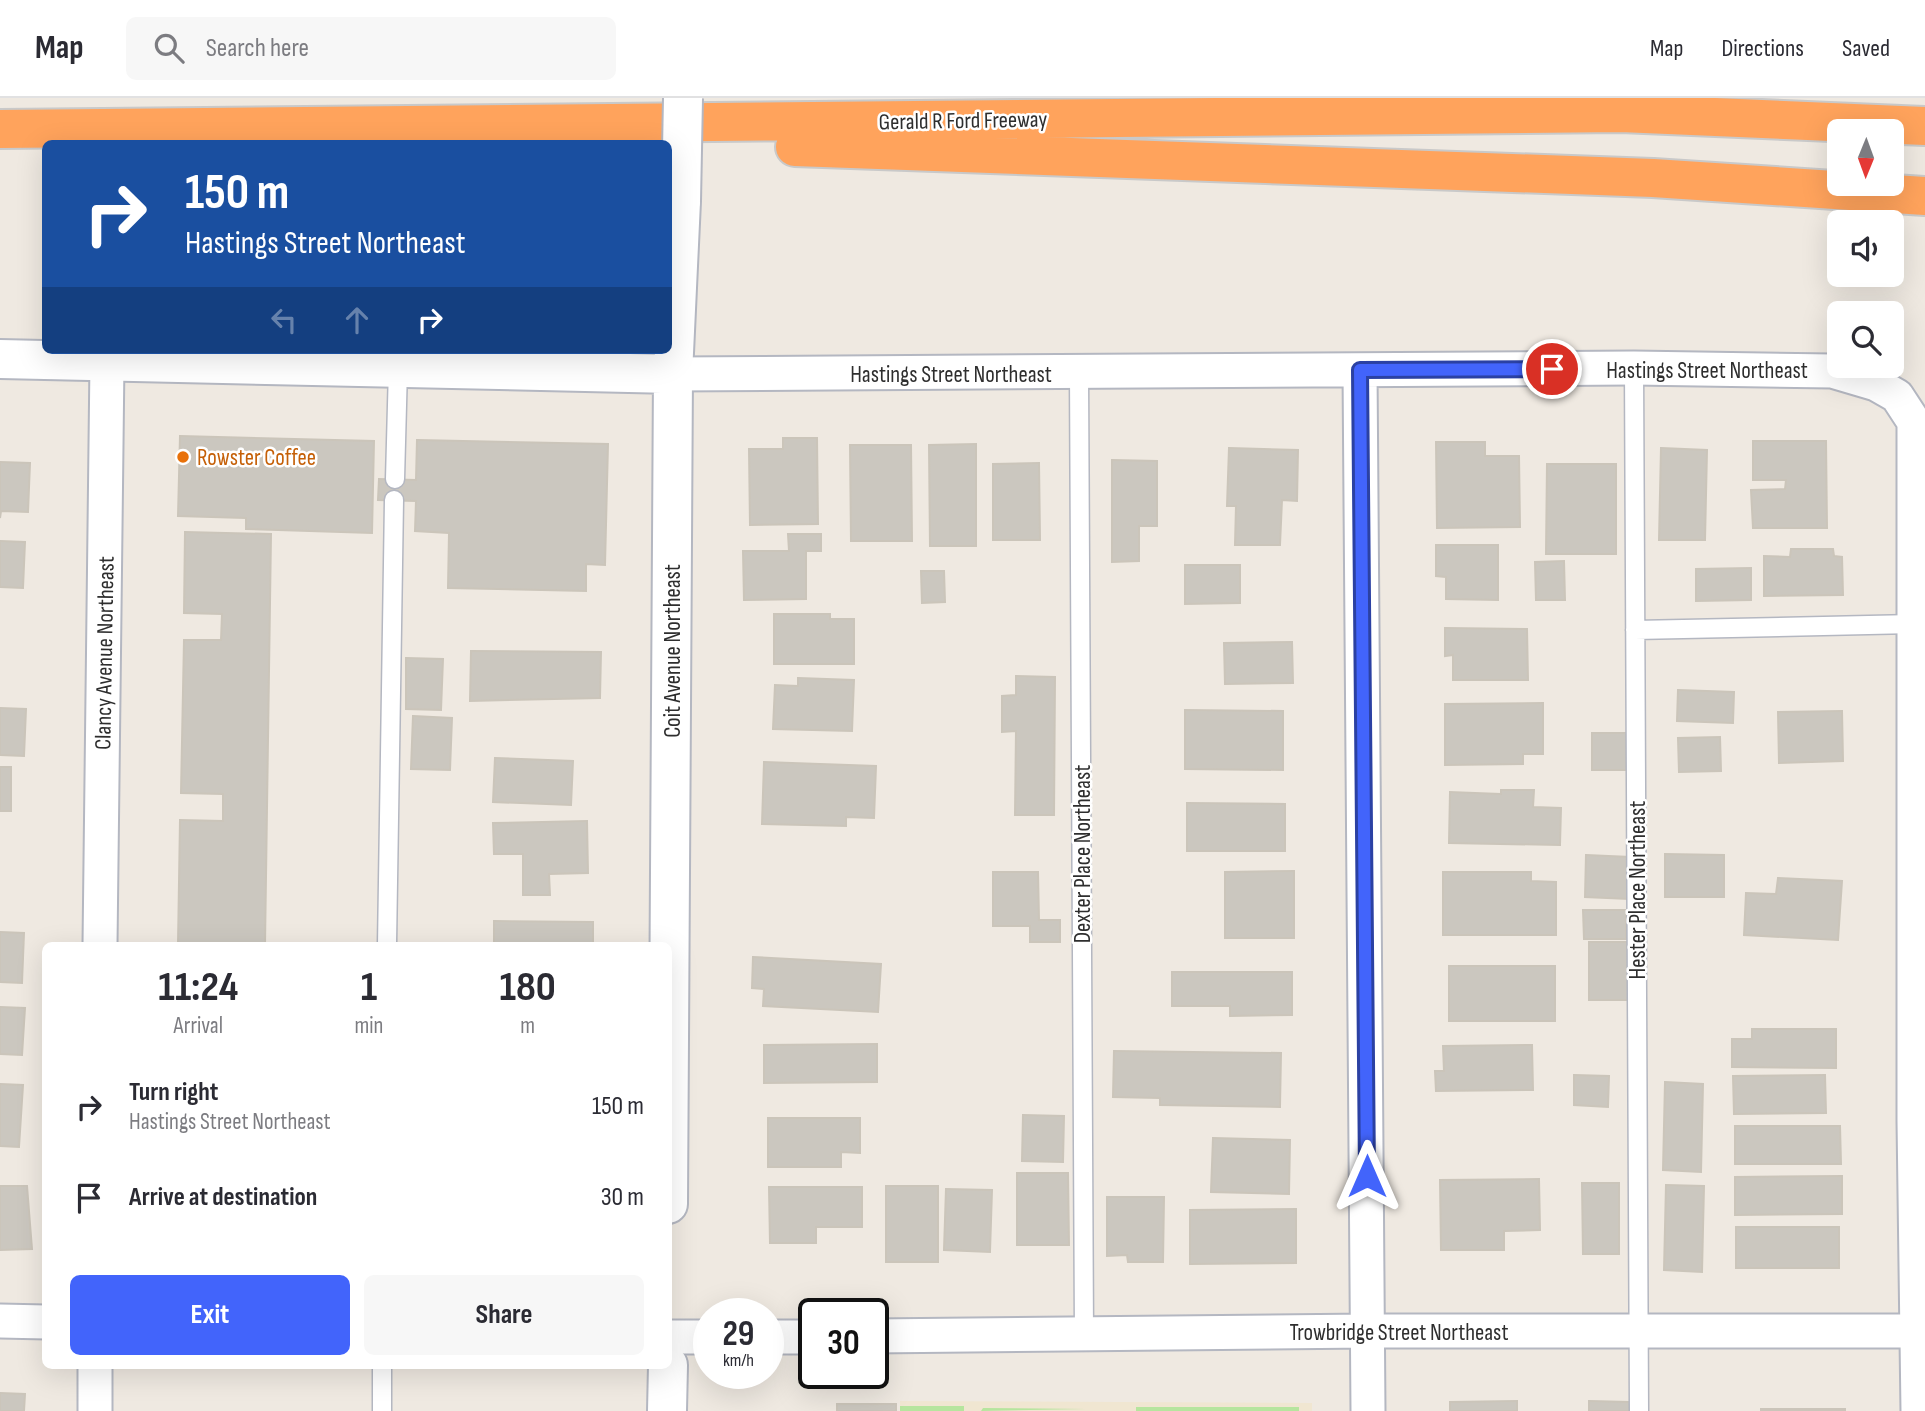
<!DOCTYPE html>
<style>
:root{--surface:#fff;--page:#f7f7f7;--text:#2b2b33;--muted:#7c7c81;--line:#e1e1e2;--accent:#4264fb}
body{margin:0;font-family:"Sofia Sans Condensed",sans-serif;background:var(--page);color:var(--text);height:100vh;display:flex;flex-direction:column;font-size:26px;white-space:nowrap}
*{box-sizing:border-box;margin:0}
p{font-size:23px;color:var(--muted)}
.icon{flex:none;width:38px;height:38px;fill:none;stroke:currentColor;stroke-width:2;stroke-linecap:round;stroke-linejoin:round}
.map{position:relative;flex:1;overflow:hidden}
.side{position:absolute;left:42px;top:844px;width:630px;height:427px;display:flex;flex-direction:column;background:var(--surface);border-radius:10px;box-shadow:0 7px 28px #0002}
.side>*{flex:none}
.hud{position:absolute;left:42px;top:42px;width:630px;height:214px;border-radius:10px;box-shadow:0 7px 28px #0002;background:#1a4fa0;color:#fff;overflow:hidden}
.needle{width:46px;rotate:181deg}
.controls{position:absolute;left:1827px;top:21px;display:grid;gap:14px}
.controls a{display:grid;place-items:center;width:77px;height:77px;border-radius:10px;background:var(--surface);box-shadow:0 7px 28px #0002;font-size:35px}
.speed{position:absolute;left:693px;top:1200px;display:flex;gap:14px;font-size:35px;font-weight:700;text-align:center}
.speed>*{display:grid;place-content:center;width:91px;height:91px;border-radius:50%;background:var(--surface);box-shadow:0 7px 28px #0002;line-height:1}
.speed small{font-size:18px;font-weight:400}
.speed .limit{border:4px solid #111;border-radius:10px;background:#fff;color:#111}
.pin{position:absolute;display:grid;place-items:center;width:60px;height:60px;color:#fff;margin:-30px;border:4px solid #fff;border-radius:50%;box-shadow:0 2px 7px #0007}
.me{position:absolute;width:77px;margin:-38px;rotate:0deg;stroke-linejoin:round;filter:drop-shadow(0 0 5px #0008)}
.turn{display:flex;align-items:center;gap:24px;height:147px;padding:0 28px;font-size:32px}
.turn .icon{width:91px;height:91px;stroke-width:2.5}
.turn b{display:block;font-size:49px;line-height:60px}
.lanes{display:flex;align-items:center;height:66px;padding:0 28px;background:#0003;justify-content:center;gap:35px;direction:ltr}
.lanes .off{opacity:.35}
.eta{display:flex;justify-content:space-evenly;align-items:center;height:119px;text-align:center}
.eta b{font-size:42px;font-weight:700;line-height:49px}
.action{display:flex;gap:14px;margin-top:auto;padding:14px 28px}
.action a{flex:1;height:80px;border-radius:10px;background:var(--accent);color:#fff;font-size:28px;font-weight:700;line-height:80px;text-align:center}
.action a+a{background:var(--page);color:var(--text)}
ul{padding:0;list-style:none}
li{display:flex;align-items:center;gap:21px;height:91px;padding:0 28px}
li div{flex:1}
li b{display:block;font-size:26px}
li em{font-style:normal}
header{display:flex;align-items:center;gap:42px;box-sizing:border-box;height:98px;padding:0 35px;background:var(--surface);border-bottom:2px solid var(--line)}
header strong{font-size:33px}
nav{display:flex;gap:38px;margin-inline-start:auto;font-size:24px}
.search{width:490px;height:63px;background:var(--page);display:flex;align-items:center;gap:18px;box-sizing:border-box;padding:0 24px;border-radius:10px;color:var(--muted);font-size:26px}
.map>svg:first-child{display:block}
</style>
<header>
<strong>Map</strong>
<div class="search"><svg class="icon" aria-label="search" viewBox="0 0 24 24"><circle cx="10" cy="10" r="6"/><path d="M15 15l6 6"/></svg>Search here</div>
<nav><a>Map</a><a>Directions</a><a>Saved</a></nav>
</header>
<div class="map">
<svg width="1925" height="1313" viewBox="0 0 1925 1313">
<rect width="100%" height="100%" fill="#efe9e1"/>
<!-- education -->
<path fill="#f0e6d1" d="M900 1303 1312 1305V1313H900Z"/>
<!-- green -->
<path fill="#b6e59e" d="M900 1308H964V1313H900Z
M1136 1309H1299V1313H1136Z
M983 1310 1086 1311 981 1313Z"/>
<!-- building -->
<path fill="#cbc7bf" stroke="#cbc5ba" stroke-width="2" d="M180 338 374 343 372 435 246 431V420L178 418Z
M783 340H817L818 426 750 427 749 351H783Z
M417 342 608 346 605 467 586 466V493L448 490 449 435 415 433 416 403 378 402 379 381 416 382Z
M1753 343H1826L1827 430H1753L1751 392 1785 391 1786 382H1753Z
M1436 344H1485V358H1519L1520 429 1437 430Z
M976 346V448H930L929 347Z
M850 347H911L912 443H851Z
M1229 350 1298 352 1297 403 1282 402 1280 447H1235L1236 408H1227Z
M1661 350 1707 352 1705 442H1659Z
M1112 362 1157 363V428H1139V463L1112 464Z
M0 364 30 365 28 414 1 413 0 420Z
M1039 365 1040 442H993V366Z
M1547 366H1616V456H1546Z
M185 434 271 436 265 847H178L180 722 223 723V696L181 695 184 542H221L222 516 184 515Z
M788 436H821V453H806V501L744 502 743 453H789Z
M0 443 25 444 23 490 0 489Z
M1436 447H1498V502L1446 501V479L1436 478Z
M1791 451H1833L1834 458 1842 459 1843 497 1764 498V458L1790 459Z
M1564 463 1565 502H1536L1535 464Z
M1185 467H1240V505L1185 506Z
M1751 470V502L1696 503V471Z
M921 473H944L945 504 922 505Z
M774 516H830V521H854V566H774Z
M1445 530 1527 531 1528 582H1453V557L1445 558Z
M1292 544 1293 585 1225 586 1224 545Z
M471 553 601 554 600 600 470 603Z
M406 560 443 561 441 612 406 611Z
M1016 578 1055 579 1054 717H1015L1016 633 1002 634V598L1016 597Z
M798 580 854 582 852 633 773 631 775 587 798 588Z
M1678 592 1734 594 1733 625 1677 623Z
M1543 605V656H1523V666L1445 667V606Z
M0 610 26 611 24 658 0 657Z
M1185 612 1283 613V672L1185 671Z
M1842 613 1843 663 1779 665 1778 614Z
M413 618 452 620 450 672 411 671Z
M1592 635H1626V672H1592Z
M1720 639 1721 673 1679 674 1678 640Z
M495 660 573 663 571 707 493 704Z
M764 664 876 668 874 720 846 719V728L762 726Z
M0 669H11V713H0Z
M1501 692H1534L1533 709 1561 710 1560 747 1449 745 1450 694 1501 696Z
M1187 705 1285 706V753H1187Z
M587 723 588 775 549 776 550 797H523V756H494L493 725Z
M1665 756 1724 757V799H1665Z
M1586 757 1630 759 1629 801 1585 799Z
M1294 773V840H1225V774Z
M993 774H1038L1039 822H1060V844H1030V828H993Z
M1443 774H1531V783L1556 784V837H1443Z
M1778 780 1842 783 1838 842 1744 837 1746 795 1776 796Z
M1583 812H1626V841H1584Z
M494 823 593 824V847H494Z
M0 834 24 835 22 885 0 884Z
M1589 844H1631V902H1589Z
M753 859 881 866 878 914 763 908 764 891 752 890Z
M1449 868H1555V923H1449Z
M1172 874H1292V917L1230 918V908H1172Z
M0 909 25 910 22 957 0 956Z
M1752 931H1836V970L1732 969V941H1752Z
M877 946V984L764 985V947Z
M1532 947 1533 992 1436 993 1435 973H1444L1443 948Z
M1114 953 1281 955 1280 1009 1160 1007V1000L1113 999Z
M1574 977 1609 978 1608 1009 1574 1007Z
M1825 977 1826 1015 1734 1016 1733 978Z
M1665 984 1703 986 1701 1074 1663 1072Z
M0 986 23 987 19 1049 0 1048Z
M1023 1017 1064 1018 1063 1064 1022 1063Z
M768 1020H860V1055L841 1054V1069H768Z
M1735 1028H1840L1841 1066H1735Z
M1213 1040 1290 1042 1289 1096 1211 1094Z
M1017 1075H1068L1069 1147H1017Z
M1842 1078V1116L1735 1117V1079Z
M1539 1081 1540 1132 1504 1133V1152H1441L1440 1082Z
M1582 1085H1619V1156H1583Z
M1666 1087 1704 1088 1702 1174 1664 1172Z
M0 1088H27L32 1151 0 1152Z
M886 1088H938V1164H886Z
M769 1089H862V1129H816V1145H770Z
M946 1091 992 1092 990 1154 944 1152Z
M1107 1099H1164L1163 1164H1128L1127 1157 1107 1158Z
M1296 1111V1165L1190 1166V1112Z
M1736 1129H1839V1170H1736Z
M0 1295 25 1296 24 1313H0Z
M1517 1303V1313H1450V1304Z
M1589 1303 1629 1304V1313H1589Z
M837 1306H896V1313H837Z
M1761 1311H1845V1313H1761Z"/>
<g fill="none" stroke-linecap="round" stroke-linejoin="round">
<!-- lane casing -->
<g stroke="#b4b7c1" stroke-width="21">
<path id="lane" d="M1634 270 1639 1313
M1079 276 1084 1237
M395 381 398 270
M1635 532 1914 526
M387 847 394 402
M382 1313V1267"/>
</g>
<!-- street casing -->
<g stroke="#b4b7c1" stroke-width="37">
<path id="street" d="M1360 272 1368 1313
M673 276 1634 270 1832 273 1876 286 1897 298 1914 324V1023L1918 1313
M100 847 107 263
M0 1223 46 1224
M873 1238 1368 1233H1925
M668 1239H709
M768 1239H814
M95 1313V1267"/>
</g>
<!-- secondary casing -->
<g stroke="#b4b7c1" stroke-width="42">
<path id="secondary" d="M0 261 673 276
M668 1106 673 276 681 103
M667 1313 668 1267"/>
</g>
<!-- highway casing -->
<g stroke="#c9c9c9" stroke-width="42">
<path id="highway" d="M0 31 1621 15 1925 28
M795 49 1653 80 1925 98"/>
</g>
<!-- lane -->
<use href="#lane" stroke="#fff" stroke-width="18"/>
<!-- street -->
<use href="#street" stroke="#fff" stroke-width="33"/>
<!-- secondary -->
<use href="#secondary" stroke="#fff" stroke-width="38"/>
<!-- highway -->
<use href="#highway" stroke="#ffa35c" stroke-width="38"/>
<!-- secondary-bridge casing -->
<g stroke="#b4b7c1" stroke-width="42" stroke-linecap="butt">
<path id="secondary-bridge" d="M681 103 683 0"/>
</g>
<!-- secondary-bridge -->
<use href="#secondary-bridge" stroke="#fff" stroke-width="38"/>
</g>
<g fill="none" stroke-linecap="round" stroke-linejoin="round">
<!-- route casing -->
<g stroke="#2b41a3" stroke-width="18">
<path id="route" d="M1367 1078 1360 272 1552 271"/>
</g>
<!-- route -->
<use href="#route" stroke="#4264fb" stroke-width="12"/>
</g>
<!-- markers -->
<circle fill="#e8710a" stroke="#fff" stroke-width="2.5" cx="183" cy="359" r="7"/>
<g text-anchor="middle" stroke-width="5" stroke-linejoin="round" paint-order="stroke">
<!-- street labels -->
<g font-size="23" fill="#2e2e2e" stroke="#fff">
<text transform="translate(963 22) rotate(-1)" y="8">Gerald R Ford Freeway</text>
<text x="1707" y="280">Hastings Street Northeast</text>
<text x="951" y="284">Hastings Street Northeast</text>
<text transform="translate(672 553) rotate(-90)" y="8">Coit Avenue Northeast</text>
<text transform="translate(104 555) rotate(-89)" y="8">Clancy Avenue Northeast</text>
<text transform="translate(1082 756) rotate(-90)" y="8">Dexter Place Northeast</text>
<text transform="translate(1637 792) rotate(-90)" y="8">Hester Place Northeast</text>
<text x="1399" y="1242">Trowbridge Street Northeast</text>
</g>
<!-- food labels -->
<g font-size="23" fill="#c56008" stroke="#fff" text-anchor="start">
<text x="197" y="367">Rowster Coffee</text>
</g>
</g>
</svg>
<div class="controls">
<a><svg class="needle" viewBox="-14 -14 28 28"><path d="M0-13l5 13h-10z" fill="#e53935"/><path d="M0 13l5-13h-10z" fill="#7c7c81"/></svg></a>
<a><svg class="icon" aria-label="sound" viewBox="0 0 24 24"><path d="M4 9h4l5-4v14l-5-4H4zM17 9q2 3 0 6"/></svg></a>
<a><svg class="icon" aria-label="search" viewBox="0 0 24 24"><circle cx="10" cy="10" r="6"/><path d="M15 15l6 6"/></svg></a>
</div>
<div class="speed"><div>29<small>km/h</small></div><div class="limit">30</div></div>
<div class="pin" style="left:1552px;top:271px;background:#d93025"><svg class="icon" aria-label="arrive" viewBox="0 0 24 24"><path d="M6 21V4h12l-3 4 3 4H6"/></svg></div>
<svg class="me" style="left:1367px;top:1078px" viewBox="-20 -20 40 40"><path d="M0-17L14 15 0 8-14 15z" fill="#4264fb" stroke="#fff" stroke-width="4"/></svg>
<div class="hud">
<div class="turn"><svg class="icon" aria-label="right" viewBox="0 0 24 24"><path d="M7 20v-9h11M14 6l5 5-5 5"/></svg><div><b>150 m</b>Hastings Street Northeast</div></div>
<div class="lanes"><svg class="icon off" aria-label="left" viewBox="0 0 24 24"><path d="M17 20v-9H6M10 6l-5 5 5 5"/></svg><svg class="icon off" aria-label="ahead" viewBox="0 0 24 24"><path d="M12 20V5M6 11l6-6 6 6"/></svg><svg class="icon" aria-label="right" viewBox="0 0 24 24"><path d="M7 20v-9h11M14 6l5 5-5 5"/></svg></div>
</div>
<section class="side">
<div class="eta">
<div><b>11:24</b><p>Arrival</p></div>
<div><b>1</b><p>min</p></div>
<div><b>180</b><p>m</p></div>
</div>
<ul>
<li><svg class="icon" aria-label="right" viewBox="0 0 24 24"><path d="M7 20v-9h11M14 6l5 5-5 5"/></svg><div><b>Turn right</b><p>Hastings Street Northeast</p></div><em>150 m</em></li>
<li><svg class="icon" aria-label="arrive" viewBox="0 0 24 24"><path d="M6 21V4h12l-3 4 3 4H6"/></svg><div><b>Arrive at destination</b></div><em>30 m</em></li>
</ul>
<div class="action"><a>Exit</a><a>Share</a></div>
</section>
</div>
